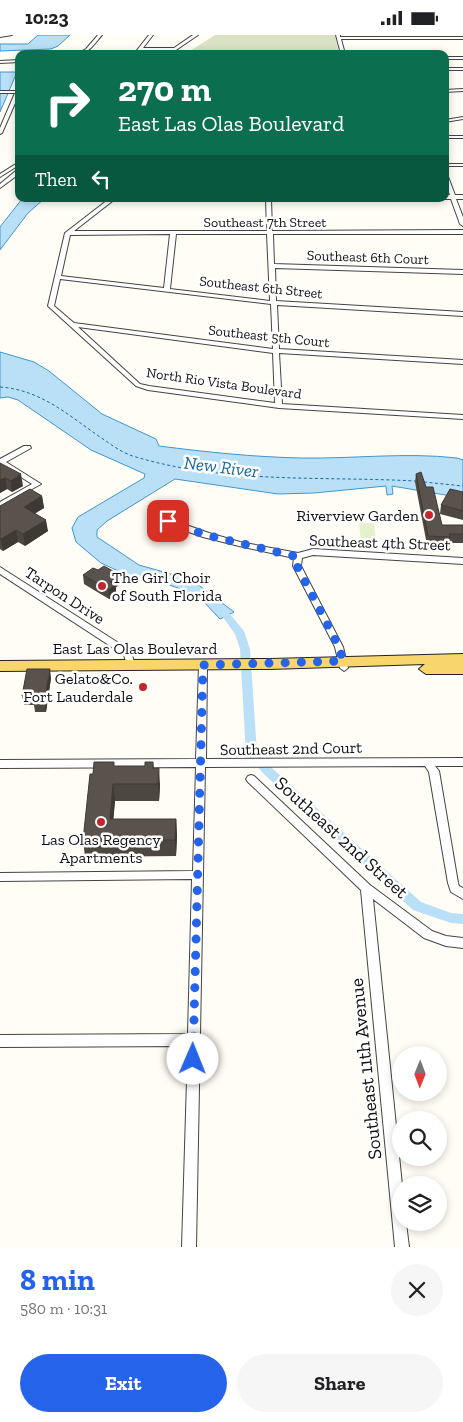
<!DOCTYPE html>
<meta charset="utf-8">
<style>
:root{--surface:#fff;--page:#f6f6f6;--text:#202124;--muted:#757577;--accent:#2563eb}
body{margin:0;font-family:"Zilla Slab",serif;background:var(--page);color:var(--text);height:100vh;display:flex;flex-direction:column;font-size:19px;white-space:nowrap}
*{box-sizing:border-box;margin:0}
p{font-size:16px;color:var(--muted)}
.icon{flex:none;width:28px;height:28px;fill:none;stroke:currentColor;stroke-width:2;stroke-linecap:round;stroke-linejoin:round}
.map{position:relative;height:1212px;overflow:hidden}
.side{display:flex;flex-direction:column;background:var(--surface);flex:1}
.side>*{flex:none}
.guide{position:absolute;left:15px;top:15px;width:434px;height:152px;border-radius:10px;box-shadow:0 2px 8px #0003;background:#0b6e4f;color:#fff;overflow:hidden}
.needle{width:32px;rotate:181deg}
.tools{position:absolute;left:392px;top:1011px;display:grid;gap:10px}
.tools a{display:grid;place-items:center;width:55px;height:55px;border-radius:50%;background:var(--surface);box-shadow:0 2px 8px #0003;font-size:25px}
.pin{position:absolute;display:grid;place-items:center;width:42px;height:42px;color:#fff;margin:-21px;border-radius:10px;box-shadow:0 2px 8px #0006}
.me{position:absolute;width:55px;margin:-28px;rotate:1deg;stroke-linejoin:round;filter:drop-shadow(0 0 4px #0008)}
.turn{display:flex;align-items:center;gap:18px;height:105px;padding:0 20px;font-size:22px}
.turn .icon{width:65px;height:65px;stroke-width:2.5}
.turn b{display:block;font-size:35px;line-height:42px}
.then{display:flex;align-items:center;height:48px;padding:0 20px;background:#0003;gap:10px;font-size:19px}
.round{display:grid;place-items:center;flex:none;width:52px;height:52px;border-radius:26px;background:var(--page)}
.head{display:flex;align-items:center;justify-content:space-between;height:85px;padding:0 20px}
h1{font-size:30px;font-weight:700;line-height:38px;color:var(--accent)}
.action{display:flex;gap:10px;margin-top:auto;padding:10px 20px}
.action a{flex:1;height:58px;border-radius:30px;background:var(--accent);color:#fff;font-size:20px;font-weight:700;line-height:58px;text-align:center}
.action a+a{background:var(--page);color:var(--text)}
.status{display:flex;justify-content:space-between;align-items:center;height:35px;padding:0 25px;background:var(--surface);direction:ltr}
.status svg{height:14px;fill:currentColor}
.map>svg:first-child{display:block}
</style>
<div class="status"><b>10:23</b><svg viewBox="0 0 49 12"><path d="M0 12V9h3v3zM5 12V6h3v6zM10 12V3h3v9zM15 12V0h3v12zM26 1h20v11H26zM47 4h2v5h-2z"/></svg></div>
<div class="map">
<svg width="463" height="1212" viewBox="0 0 463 1212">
<rect width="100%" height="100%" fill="#fffdf5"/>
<!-- cemetery -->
<path fill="#d9e3c4" d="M215 0H335L339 19H190V16Z"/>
<!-- pitch -->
<path fill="#e6f2cf" d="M359 488H374L376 507H361Z"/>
<!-- water -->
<path fill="#b9e0f7" stroke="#3f96cf" d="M38 0H70L58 11 51 14 0 16V9H28Z
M0 37H17L0 77Z
M22 164H44L28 178 0 215V192Z
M0 317 34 327 49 336 102 379 156 404 159 411C206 417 253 422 301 423 353 424 405 417 457 423L463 425V463L392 451 393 459 387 460 386 451 314 458 278 459 175 444 107 486 97 495V502L139 530 192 545 234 577 220 584 203 566 181 554 152 544 129 541 101 528 76 507 72 493 78 482 144 443 145 439 91 415 18 365 8 362 0 363Z"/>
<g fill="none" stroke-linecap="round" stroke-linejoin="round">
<!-- canal -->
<path fill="#b9e0f7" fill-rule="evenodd" d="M227 578 230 579 244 596 250 614 257 718 273 734 421 867 451 878 463 879V889L451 888 413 875 265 740 248 722 246 719 240 614 235 599 222 581Z"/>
<!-- ferry -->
<path stroke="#1768a6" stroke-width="1" stroke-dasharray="3 2.5" stroke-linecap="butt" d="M0 352C42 355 69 381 103 404 113 411 124 419 136 422 227 449 322 441 415 446
M424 447 463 451"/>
<!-- street casing -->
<g stroke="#444" stroke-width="2">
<path id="street" d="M0 0H12L0 2Z
M98 0H102C95 8 89 19 77 19L86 14Z
M149 0H153L143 13H174L193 0H198L176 15H141L138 19H134Z
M336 0H340V2H463V4H341L345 19H341Z
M445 22H463V24H445Z
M19 25V27L0 28V26Z
M445 33H463V35H445Z
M17 52H19V59L2 98 0 99V93L15 58H0V56H16Z
M463 54V56L445 57V55Z
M463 82V84L445 87V85Z
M445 101H463V103H445Z
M19 127V130L0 142V139Z
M445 129H463V131H445Z
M17 135H19V139L0 153V149Z
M445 138 447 139 455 160H463V164H456L463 182V191L460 189 451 164H445V160H450L445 146Z
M109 164H115L74 196H267L266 164H271L272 196 463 195V199H273L274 229 463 235V239L275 233 276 266 463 277V281L277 270 279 314 463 325V329L279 318 282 369 463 380V384L279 373 148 355 136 351 48 271 65 198ZM170 199 164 253 61 241 70 200ZM176 199H267L270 266 170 254ZM60 244 271 269 273 314 74 288 54 271ZM78 292 273 318 275 368 149 351 140 349Z
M24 411H30L31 413 6 427 41 449 0 472V467L32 449 0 429V424Z
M149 479H155L209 498 240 507 298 518 313 514 463 523V529L313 520 302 523 301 531 343 612 348 633 344 636 340 633 335 612 293 531 294 523 239 511 203 502 149 483 148 481Z
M0 532 131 616 135 631 134 633H128L124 620 0 539Z
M203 627 207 630 206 724 463 723V731H435L439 736 458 848 459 851 463 853V864L451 857 448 848 429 737 425 731 205 732 196 1212H182L188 1011 0 1012V1000L188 999 192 844 0 846V838L193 836 196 732 0 733V725L196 724 199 630Z
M251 740 254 741 370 850 432 896 446 901 463 903V913L446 911 424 903 373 864 402 1150H401V1188H406L409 1212H395L361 855 248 747 246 744 248 741Z"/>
</g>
<!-- primary casing -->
<g stroke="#222" stroke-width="2">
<path id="primary" d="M463 619V629H449H463V639H426L419 634 425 629 270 634 0 636V626L270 624Z"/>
</g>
<!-- street -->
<use href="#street" fill="#fff" fill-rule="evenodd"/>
<!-- primary -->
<use href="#primary" fill="#f9d66b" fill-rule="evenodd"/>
</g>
<!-- wall -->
<path fill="#4d4742" d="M0 428 23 451 12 457 7 454 0 458Z
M416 439 426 452 442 490H463V508H449L448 511 427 510 415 447Z
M463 457V485L440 479 441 470Z
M42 461 44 473 35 478 48 496 25 511 18 507 3 516 0 514V471Z
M83 540 120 549 116 552V559L109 564 84 549Z
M51 643 46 677H35L34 670H24L22 661Z
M114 727V731H145L153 727 154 734 160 750 159 766H115L113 784H176L177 801 176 821 85 822 83 805Z"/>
<!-- shaded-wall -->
<path fill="#3f3936" d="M21 439 23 451 12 457 11 446Z
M5 443 7 454 0 458V445Z
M42 461 44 473 26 484 24 472Z
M46 485 48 496 25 511 23 499Z
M16 495 18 507 3 516 1 504Z
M120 540V549L116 552V559L109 564V555L110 547Z
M50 634 51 643 46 677 44 668Z
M159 733 160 750 159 766 158 749Z
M113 749 115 766 112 801 110 784Z
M176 784 177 801 176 821 175 805Z"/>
<!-- building -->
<path fill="#5a524d" stroke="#3f3936" d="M0 428 21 439 11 446 5 443 0 445Z
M421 437 426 452H433L442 490H463V499H449L450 502 428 501 416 439Z
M30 454 42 461 24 472 46 485 23 499 16 495 1 504H0V471Z
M450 454 463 457V476L441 470Z
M104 531 120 540 110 547 115 550 109 555 83 540 93 533 98 535Z
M27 634H50L44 668H34L35 661H22Z
M94 727H114V731H145V727H153V734L159 733 158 749H113L110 784H176L175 805H83L90 739H93Z"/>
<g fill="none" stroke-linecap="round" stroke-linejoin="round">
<!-- route -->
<path stroke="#2563eb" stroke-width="9" stroke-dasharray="0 16.2" d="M168 486 206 500 298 522 297 531 339 612 343 626 203 630 193 1024"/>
</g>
<!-- markers -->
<g fill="#c4262e" stroke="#fff" stroke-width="2">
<circle cx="429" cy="480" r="5"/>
<circle cx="102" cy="551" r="5"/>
<circle cx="143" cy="652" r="5"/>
<circle cx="101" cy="787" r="5"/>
</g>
<g text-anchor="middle" stroke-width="5" stroke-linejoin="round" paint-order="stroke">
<!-- far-street labels -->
<g font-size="14" fill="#111" stroke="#fff">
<text x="265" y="192">Southeast 7th Street</text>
<text transform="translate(368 222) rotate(2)" y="5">Southeast 6th Court</text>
<text transform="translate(261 252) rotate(6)" y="5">Southeast 6th Street</text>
<text transform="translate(269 301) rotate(6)" y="5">Southeast 5th Court</text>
<text transform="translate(224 348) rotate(8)" y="5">North Rio Vista Boulevard</text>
</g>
<!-- poi labels -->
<g font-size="16" fill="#111" stroke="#fff" text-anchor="end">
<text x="419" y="486">Riverview Garden</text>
<text x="112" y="548" text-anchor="start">The Girl Choir<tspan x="112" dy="18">of South Florida</tspan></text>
<text x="133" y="649">Gelato&amp;Co.<tspan x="133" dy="18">Fort Lauderdale</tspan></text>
<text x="101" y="810" text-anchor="middle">Las Olas Regency<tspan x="101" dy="18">Apartments</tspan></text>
</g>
<!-- street labels -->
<g font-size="16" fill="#111" stroke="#fff">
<text transform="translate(380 507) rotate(2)" y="6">Southeast 4th Street</text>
<text transform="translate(65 560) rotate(33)" y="6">Tarpon Drive</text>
<text x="135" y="619">East Las Olas Boulevard</text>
<text transform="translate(291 713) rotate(-1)" y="6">Southeast 2nd Court</text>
</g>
<!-- water labels -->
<g font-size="18" font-style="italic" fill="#1768a6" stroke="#fff">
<text transform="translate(221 432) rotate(7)" y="6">New River</text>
</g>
<!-- near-street labels -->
<g font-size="19" fill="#111" stroke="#fff">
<text transform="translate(342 802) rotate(42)" y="7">Southeast 2nd Street</text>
<text transform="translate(365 1034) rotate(-96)" y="7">Southeast 11th Avenue</text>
</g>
</g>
</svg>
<div class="tools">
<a><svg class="needle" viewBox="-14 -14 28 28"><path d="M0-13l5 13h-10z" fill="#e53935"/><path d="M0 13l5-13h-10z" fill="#757577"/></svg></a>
<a><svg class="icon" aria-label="search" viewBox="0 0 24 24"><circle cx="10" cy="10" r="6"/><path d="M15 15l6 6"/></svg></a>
<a><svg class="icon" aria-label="layers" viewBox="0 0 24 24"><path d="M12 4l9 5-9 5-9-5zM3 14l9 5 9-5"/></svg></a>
</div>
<div class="pin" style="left:168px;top:486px;background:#d93025"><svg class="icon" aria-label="arrive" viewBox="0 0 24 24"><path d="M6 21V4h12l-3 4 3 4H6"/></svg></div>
<svg class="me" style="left:193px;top:1024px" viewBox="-20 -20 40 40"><circle r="19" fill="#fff"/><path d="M0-13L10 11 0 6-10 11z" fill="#2563eb"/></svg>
<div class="guide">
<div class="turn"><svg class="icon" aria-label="right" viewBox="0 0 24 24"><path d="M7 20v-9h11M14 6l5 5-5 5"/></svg><div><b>270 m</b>East Las Olas Boulevard</div></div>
<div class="then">Then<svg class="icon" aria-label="left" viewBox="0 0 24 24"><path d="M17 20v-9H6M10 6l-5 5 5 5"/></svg></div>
</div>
</div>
<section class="side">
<div class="head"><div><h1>8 min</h1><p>580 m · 10:31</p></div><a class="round"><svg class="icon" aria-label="close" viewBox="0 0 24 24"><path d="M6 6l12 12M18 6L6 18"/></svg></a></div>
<div class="action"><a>Exit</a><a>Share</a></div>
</section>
